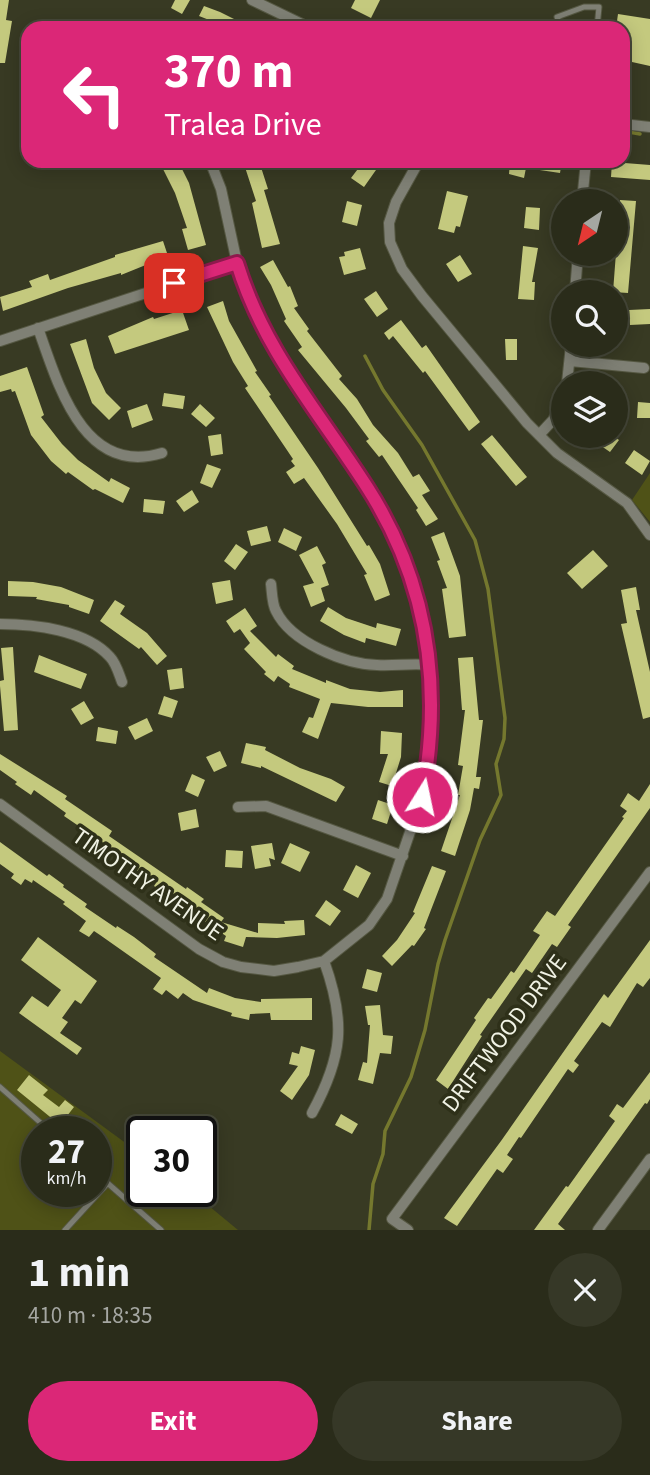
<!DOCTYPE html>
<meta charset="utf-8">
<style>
:root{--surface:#2a2c1a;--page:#363827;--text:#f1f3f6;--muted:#a5a7a2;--line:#464839;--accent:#db2777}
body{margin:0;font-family:"Source Sans 3",sans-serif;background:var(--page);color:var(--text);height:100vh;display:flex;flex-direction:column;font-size:26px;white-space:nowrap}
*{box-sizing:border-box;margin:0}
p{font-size:23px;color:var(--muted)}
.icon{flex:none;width:38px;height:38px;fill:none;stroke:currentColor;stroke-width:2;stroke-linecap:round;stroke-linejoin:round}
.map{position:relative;height:1230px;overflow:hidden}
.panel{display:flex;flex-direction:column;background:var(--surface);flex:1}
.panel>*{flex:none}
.banner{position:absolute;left:21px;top:21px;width:609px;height:147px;border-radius:21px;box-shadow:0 4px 18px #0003,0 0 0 2px var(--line);background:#db2777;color:#fff;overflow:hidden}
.needle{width:46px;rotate:215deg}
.tools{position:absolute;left:551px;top:189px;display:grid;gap:14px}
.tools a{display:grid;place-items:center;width:77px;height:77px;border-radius:50%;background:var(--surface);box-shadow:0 4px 18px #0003,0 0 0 2px var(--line);font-size:35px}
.speed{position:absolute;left:21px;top:1116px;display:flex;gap:14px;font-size:35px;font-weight:700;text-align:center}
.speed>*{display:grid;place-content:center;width:91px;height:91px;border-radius:50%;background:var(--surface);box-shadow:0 4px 18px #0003,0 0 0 2px var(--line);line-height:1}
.speed small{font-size:18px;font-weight:400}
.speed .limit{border:4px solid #111;border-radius:10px;background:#fff;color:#111}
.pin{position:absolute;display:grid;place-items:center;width:60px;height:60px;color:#fff;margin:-30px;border-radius:14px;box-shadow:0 4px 10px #0006}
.me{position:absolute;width:77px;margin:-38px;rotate:10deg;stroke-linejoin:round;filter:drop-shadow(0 0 5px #0008)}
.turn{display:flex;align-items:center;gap:24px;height:147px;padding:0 28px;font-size:32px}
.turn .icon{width:91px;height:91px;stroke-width:2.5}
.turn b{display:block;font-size:49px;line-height:60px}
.round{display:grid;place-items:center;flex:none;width:74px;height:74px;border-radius:37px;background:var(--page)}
.summary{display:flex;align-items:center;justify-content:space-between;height:119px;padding:0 28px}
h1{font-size:42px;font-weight:700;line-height:52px}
.primary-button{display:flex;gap:14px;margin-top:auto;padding:14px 28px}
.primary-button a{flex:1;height:80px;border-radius:42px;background:var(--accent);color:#fff;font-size:28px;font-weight:700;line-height:80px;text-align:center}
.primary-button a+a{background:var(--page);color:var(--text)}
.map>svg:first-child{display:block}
</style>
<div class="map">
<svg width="650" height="1230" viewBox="0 0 650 1230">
<rect width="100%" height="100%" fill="#383a23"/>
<!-- green -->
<path fill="#4f5217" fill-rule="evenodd" d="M650 473V522L632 500Z
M0 1051 142 1155V1192H192L238 1230H0ZM37 1132H96V1192H37Z"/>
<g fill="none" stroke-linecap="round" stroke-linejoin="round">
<!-- stream -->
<path stroke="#75782e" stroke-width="3.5" d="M623 131 640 134
M365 356 383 390 422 445 475 540 488 589 505 718 504 739 496 764 501 795 480 840 445 940 438 964 425 1030 411 1077 385 1131 383 1154 373 1184 369 1230"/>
</g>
<!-- building -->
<path fill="#c4c97e" d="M0 0H9L6 20 12 21 5 63H0Z
M175 0H190L182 14 171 8Z
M355 0H380L371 18 351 8Z
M204 6 220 12 252 28H220L222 25 199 16Z
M618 14 650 19V66L623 60V28H616Z
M159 161H178L189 183 206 245 188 250 182 229 187 228 175 193Z
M243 161H259L268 189 264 190 280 244 262 248 252 203 256 201Z
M364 161 376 170 364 187 351 178Z
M510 161H562L560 173 526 168 524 178 509 174Z
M612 162 650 165V180L611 177Z
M447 191 468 196 460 227 456 226 454 233 438 229Z
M620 200 636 201 628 293 613 292Z
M347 201 362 205 357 226 342 222Z
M526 207 540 208 539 230 524 228Z
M163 241 168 256 121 275V273L68 288 3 311 0 297 32 287 29 281 48 274 50 280 115 257V255Z
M523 246 538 248 532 282H535L534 300 518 299Z
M360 248 366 269 344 275 339 257 345 256 344 252Z
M460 255 472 274 458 282 446 264Z
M273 260 288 287 290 286 298 306 294 308 309 329 307 331 342 376 339 379 357 399 373 425 398 453 413 477 419 474 430 491 422 495 438 519 426 526 416 510 418 508 382 455 379 457 366 441 369 439 346 408 298 350 302 347 284 321 286 319 271 285 260 267Z
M376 291 388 309 377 317 364 299Z
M223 301 229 321 257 371 255 372 271 395 269 396 318 468 367 546 369 545 380 564 390 595 375 601 364 575 367 574 337 524 304 478 294 484 286 472 295 466 291 461 293 459 245 388 248 386 233 362 207 307Z
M650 309V324L630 325 629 310Z
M182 310 189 330 115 354 108 336 153 317 154 319Z
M401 320 422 348 426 345 480 422 469 431 425 371 423 373 393 336 389 340 384 333Z
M86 339 94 368 106 393 121 408 109 420 92 403 70 344Z
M505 339H517V360H506Z
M27 367 44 415 41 417 62 444 78 460 109 482 111 478 130 488 123 503 95 489 93 490 68 472 66 474 51 461 31 435 15 391 12 392 11 389 0 392V376Z
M164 393 185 396 183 409 162 406Z
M638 402 650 403V418H637Z
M147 404 153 420 132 428 127 411Z
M200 404 215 418 206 427 191 414Z
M221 434 223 454 211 456 208 436Z
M492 435 527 477 516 486 481 444Z
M598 436H613L619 440 610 452 594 441Z
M634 450 650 461 642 475 625 463Z
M207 464 221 469 212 488 200 483Z
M192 490 199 502 184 512 176 501Z
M144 499 165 501 163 514 143 512Z
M267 526 271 541 251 546 247 531Z
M284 528 302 537 296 551 278 542Z
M444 532 460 576 466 636 449 638 442 589 447 588 437 561 440 560 431 537Z
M236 544 248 552 235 570 224 561Z
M317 546 326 563 322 565 329 585 321 588 325 601 311 607 303 586 314 583 299 555Z
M593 550 608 566 582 589 567 573Z
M230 580 233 600 216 604 212 583Z
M8 581 33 582 61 587 94 600 89 614 69 607V605L36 599 37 597 8 596Z
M636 587 640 610H636L650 672V717L643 719 621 624 627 623 621 590Z
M115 600 125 606 120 614 147 633 167 656 157 665 141 647 139 649 100 621Z
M328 607 346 618 376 628 377 623 401 629 396 646 366 638 365 643 344 635 320 621Z
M245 608 257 626 250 631 276 657 278 654 294 666 292 669 326 683V680L350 689 380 692 403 690V707H368L331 703 318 739 302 732 309 717 313 718 320 699 289 687 290 684 278 676 274 682 264 674 266 672 244 649 250 643 240 629 234 633 226 621Z
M13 647 18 730 4 731 0 686V681L4 680 1 648Z
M39 655 87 674 81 689 34 672Z
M473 657 479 720H483L476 777H481L479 789 474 788 470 810 455 856 441 851 460 795H458L463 766 458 765 465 710H462L458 658Z
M182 668 184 688 170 690 167 670Z
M164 696 178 701 172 718 158 714Z
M84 701 94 718 81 725 71 709Z
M147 718 153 731 135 740 128 727Z
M98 727 118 731 116 744 96 741Z
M381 731 402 733 401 757 392 786 379 782 388 754H380Z
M246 743 266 747 265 750 300 768 331 779 345 787 336 802 261 766V768L241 763Z
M220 751 227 766 214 772 206 757Z
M0 754 67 796 65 799 112 831 109 836 186 889 187 887 204 899 201 902 224 918 221 922 258 933V923L285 924 284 921 304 920 305 935 277 938 246 937 243 947 224 941 226 936 198 917 203 916 172 894 170 897 154 886 156 883 108 852 111 848 64 816 66 813 34 790 31 795 15 784 17 782 0 770Z
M192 774 205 780 198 797 185 791Z
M650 784V808L568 925 571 927 557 947 552 944 532 973 526 969 480 1035 482 1036 448 1089 436 1080 476 1020 474 1018 488 998 491 999 511 971 514 973 540 935 533 931 547 911 555 916 624 818 622 817 627 811 620 806 628 793 639 801Z
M378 800 393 805 387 824 372 819Z
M196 809 199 827 181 831 178 813Z
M0 842 47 876 49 874 64 885 63 887 87 904 85 907 116 928 117 926 134 937 156 954 154 957 207 993 209 988 235 998 261 1002V999L312 998V1020H271L270 1013 250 1014 249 1020 231 1016 232 1013 193 1000 183 993 178 999 166 990 162 995 153 989 161 978 100 935 94 931 89 937 79 931 86 921 63 904 65 902 33 880 32 883 25 879 21 885 11 878 14 874 0 864Z
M272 843 275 860 269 858 271 866 255 869 251 846Z
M290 843 310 852 300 872 281 863Z
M226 850 243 851 242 868 225 867Z
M356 865 371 873 358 898 343 890Z
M432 866 446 871 424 928 426 929 414 946 412 945 392 966 382 956 397 940 415 913 413 912Z
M326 900 341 911 330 926 315 916Z
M38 937 97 981 81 1004 75 1000 62 1018 68 1022 60 1033 82 1048 77 1055 19 1013 32 996 48 1007 61 990 21 960Z
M650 940V978L643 987 637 983 610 1027 602 1022 574 1061 579 1065 573 1073 568 1069 521 1138 519 1137 507 1155 513 1159 503 1173 497 1169 457 1226 444 1218 501 1141 604 994 608 998Z
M367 969 382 973 377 992 362 988Z
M380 1005 383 1035 393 1036 391 1054 380 1053 373 1084 358 1080 363 1062 367 1063 370 1025H368L365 1006Z
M301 1046 315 1050 309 1075 292 1100 280 1091 298 1066 289 1064 292 1052 299 1054Z
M650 1072V1099L647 1104 645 1103 558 1224 565 1230H534L566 1186 568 1187 615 1121 609 1116 617 1104 623 1108Z
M29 1075 48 1090 43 1095 59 1107 65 1100 74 1107 60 1125 17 1090Z
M341 1114 358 1124 352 1134 335 1125Z"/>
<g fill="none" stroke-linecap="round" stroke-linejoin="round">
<!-- service casing -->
<g stroke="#555742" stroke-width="7">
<path id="service" d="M565 28 560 24 557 17 584 7H599L597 28
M623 86 627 87
M0 1087 51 1132
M96 1173 161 1230
M65 1230 108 1183"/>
</g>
<!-- minor casing -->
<g stroke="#555742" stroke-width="12">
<path id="minor" d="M252 0 310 28
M623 124 650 127
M419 161 396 202 389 223 390 242 402 269 422 296 527 423 557 453 627 503 650 535
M582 201 586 161
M575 292 578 254
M38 328C58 384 83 477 162 453
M0 341 237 263
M570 361 644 368
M567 383 571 345
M539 435 553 420 564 399
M271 584C272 592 272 604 276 611 291 642 344 664 377 665 395 666 413 663 430 665
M0 624C34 624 86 630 110 657 116 663 119 674 122 682
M0 804 199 949 223 962 241 967 274 971 298 967 324 961 369 925 387 899 422 797 429 753 432 696 430 665 421 614 398 542 368 488 272 347 239 272 221 189 210 161
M238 807 266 806 403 856
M312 1113C343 1056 346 1022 324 961
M408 1230 392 1219 650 872
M598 1230 650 1159"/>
</g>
<!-- service -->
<use href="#service" stroke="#7f8075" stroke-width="5"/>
<!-- minor -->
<use href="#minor" stroke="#7f8075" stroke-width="10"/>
</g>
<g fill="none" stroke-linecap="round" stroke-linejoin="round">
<!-- route casing -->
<g stroke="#8e194d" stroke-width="18">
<path id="route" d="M174 283 237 263C264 351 319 412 367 487 428 582 443 687 422 797"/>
</g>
<!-- route -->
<use href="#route" stroke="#db2777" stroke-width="12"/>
</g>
<g text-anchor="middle" stroke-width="7" stroke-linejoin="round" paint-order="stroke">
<!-- street labels -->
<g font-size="24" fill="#f0f2e4" stroke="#2e3019">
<text transform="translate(148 884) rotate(35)" y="8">TIMOTHY AVENUE</text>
<text transform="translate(504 1033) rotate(-53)" y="8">DRIFTWOOD DRIVE</text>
</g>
</g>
</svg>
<div class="tools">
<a><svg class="needle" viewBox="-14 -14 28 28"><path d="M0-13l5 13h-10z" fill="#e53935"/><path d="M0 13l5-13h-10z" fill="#a5a7a2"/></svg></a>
<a><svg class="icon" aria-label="search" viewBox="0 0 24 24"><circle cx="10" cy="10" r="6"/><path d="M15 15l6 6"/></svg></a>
<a><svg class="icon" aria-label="layers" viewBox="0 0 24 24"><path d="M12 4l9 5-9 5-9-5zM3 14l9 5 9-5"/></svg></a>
</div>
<div class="speed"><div>27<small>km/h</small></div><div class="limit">30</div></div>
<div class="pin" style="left:174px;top:283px;background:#d93025"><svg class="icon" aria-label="arrive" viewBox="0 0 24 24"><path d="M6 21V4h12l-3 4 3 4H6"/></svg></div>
<svg class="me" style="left:422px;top:797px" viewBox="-20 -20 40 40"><circle r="17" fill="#db2777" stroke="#fff" stroke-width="3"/><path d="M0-11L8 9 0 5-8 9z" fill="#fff"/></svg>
<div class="banner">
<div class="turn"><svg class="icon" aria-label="left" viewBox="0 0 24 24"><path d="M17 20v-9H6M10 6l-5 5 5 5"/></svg><div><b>370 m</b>Tralea Drive</div></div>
</div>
</div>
<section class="panel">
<div class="summary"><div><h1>1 min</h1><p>410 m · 18:35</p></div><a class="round"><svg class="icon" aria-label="close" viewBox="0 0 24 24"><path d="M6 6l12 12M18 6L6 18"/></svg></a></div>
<div class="primary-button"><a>Exit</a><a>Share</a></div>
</section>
